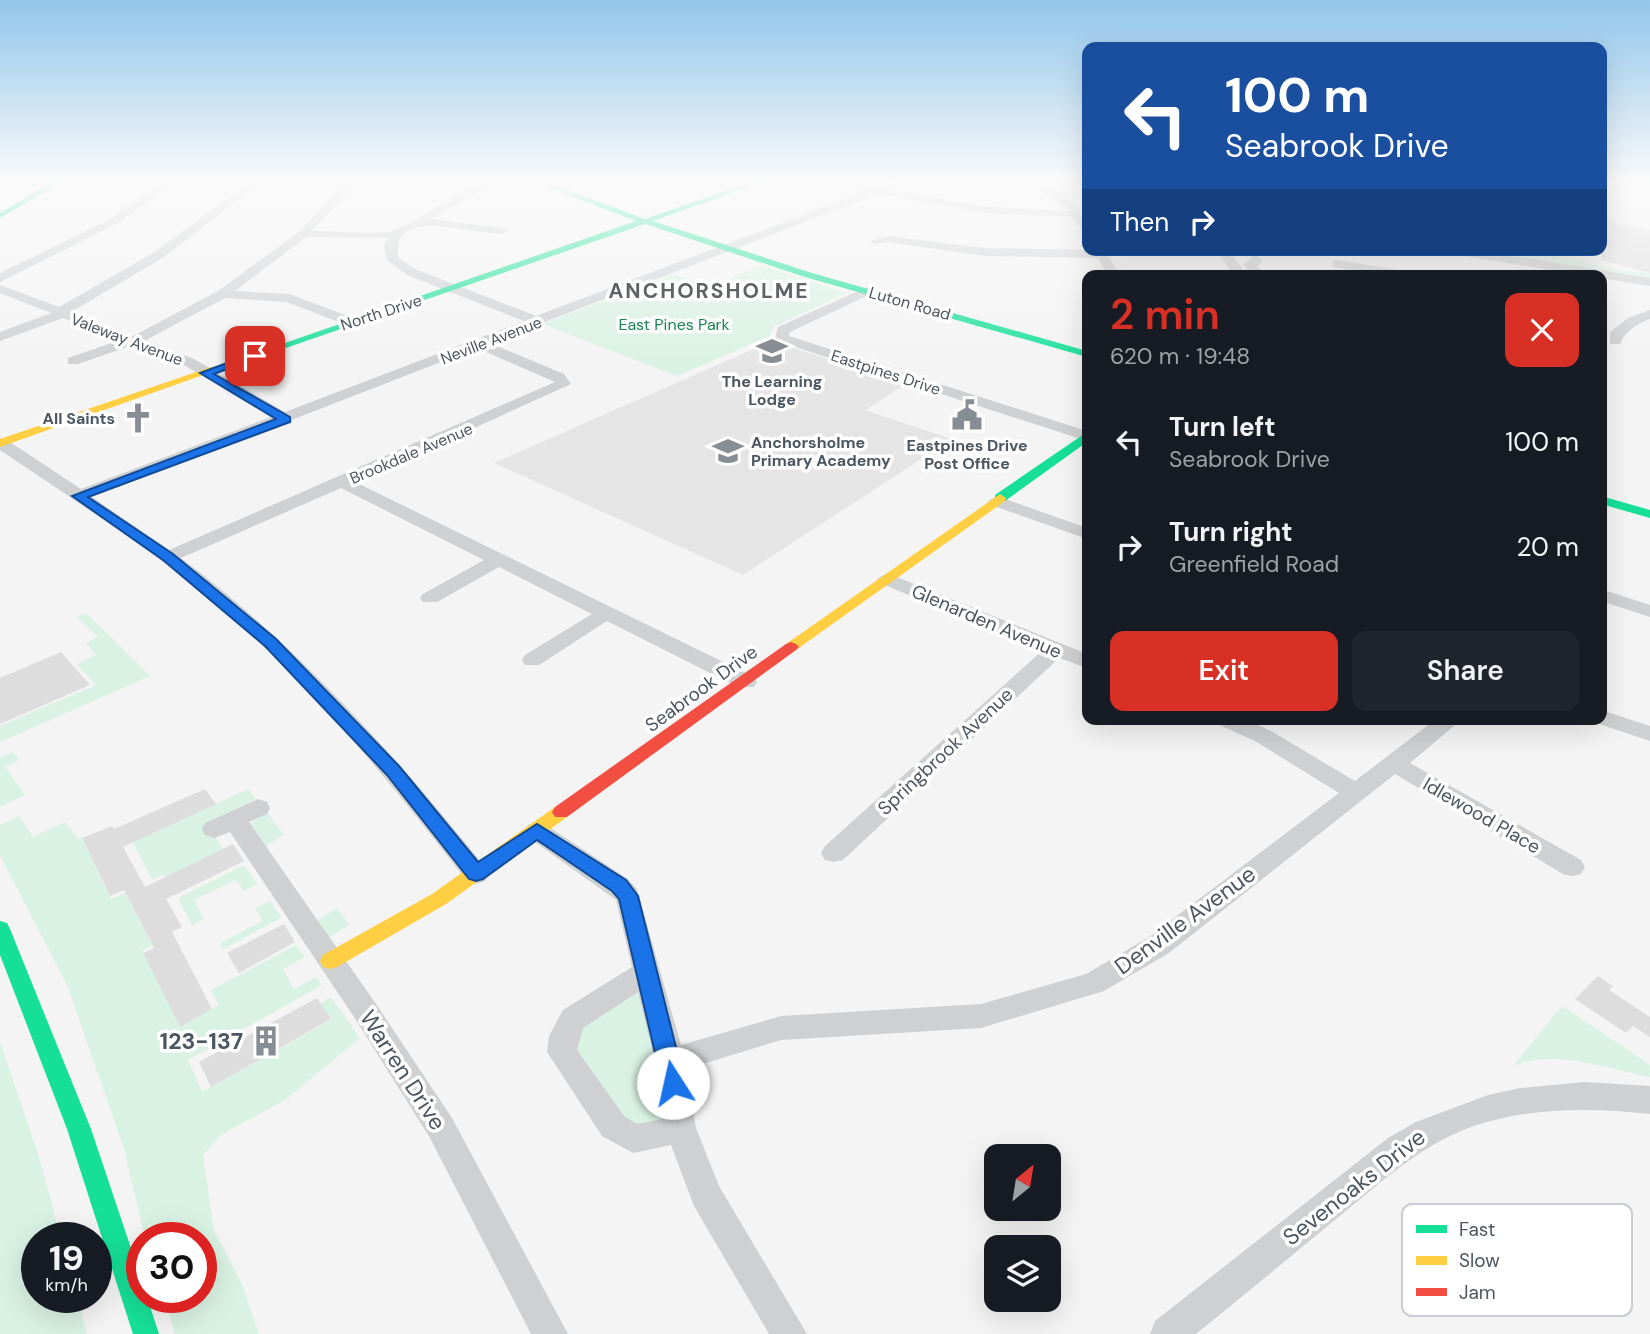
<!DOCTYPE html>
<meta charset="utf-8">
<style>
:root{--surface:#171b24;--page:#20242c;--text:#f1f3f6;--muted:#9ea1a6;--accent:#d93025}
body{margin:0;font-family:"DM Sans",sans-serif;background:var(--page);color:var(--text);height:100vh;display:flex;flex-direction:column;font-size:26px;white-space:nowrap}
*{box-sizing:border-box;margin:0}
p{font-size:23px;color:var(--muted)}
.icon{flex:none;width:38px;height:38px;fill:none;stroke:currentColor;stroke-width:2;stroke-linecap:round;stroke-linejoin:round}
.map{position:relative;flex:1;overflow:hidden}
.sheet{position:absolute;left:1082px;top:270px;width:525px;height:455px;display:flex;flex-direction:column;background:var(--surface);border-radius:14px;box-shadow:0 7px 28px #0002}
.sheet>*{flex:none}
.hud{position:absolute;left:1082px;top:42px;width:525px;height:214px;border-radius:14px;box-shadow:0 7px 28px #0002;background:#1a4fa0;color:#fff;overflow:hidden}
.needle{width:46px;rotate:30deg}
.controls{position:absolute;left:984px;top:1144px;display:grid;gap:14px}
.controls a{display:grid;place-items:center;width:77px;height:77px;border-radius:14px;background:var(--surface);box-shadow:0 7px 28px #0002;font-size:35px}
.speed{position:absolute;left:21px;top:1222px;display:flex;gap:14px;font-size:35px;font-weight:700;text-align:center}
.speed>*{display:grid;place-content:center;width:91px;height:91px;border-radius:50%;background:var(--surface);box-shadow:0 7px 28px #0002;line-height:1}
.speed small{font-size:18px;font-weight:400}
.speed .limit{border:10px solid #d22;background:#fff;color:#111}
.pin{position:absolute;display:grid;place-items:center;width:60px;height:60px;color:#fff;margin:-30px;border-radius:14px;box-shadow:0 4px 10px #0006}
.me{position:absolute;width:77px;margin:-38px;rotate:350deg;stroke-linejoin:round;filter:drop-shadow(0 0 5px #0008)}
.turn{display:flex;align-items:center;gap:24px;height:147px;padding:0 28px;font-size:32px}
.turn .icon{width:91px;height:91px;stroke-width:2.5}
.turn b{display:block;font-size:49px;line-height:60px}
.then{display:flex;align-items:center;height:66px;padding:0 28px;background:#0003;gap:14px;font-size:26px}
.round{display:grid;place-items:center;flex:none;width:74px;height:74px;border-radius:14px;background:var(--page)}
.overview{display:flex;align-items:center;justify-content:space-between;height:119px;padding:0 28px}
h1{font-size:42px;font-weight:600;line-height:52px;color:var(--accent)}
.primary-button{display:flex;gap:14px;margin-top:auto;padding:14px 28px}
.primary-button a{flex:1;height:80px;border-radius:14px;background:var(--accent);color:#fff;font-size:28px;font-weight:600;line-height:80px;text-align:center}
.primary-button a+a{background:var(--page);color:var(--text)}
ul{padding:0;list-style:none}
li{display:flex;align-items:center;gap:21px;height:105px;padding:0 28px}
li div{flex:1}
li b{display:block;font-size:26px}
li em{font-style:normal}
.map>svg:first-child{display:block}
</style>
<div class="map">
<svg width="1650" height="1334" viewBox="0 0 1650 1334">
<rect width="100%" height="100%" fill="#f4f4f4"/>
<!-- education -->
<path fill="#e6e5e6" d="M772 341 906 384 865 410 952 439 743 575 494 463Z"/>
<!-- green -->
<path fill="#d9f2e3" d="M1471 250H1534L1617 270 1650 273V280Z
M761 265 846 293 773 327 770 336 677 376 542 324 673 274 711 287Z
M86 613 150 676 0 742V726L96 685 77 664 96 655 86 643 98 637 77 617Z
M13 752 19 760 5 767 25 795 0 807V757Z
M248 789 256 799 206 823 223 849 179 871 188 888 176 895 164 874 152 880 124 825 142 838Z
M267 812 284 835 256 852 242 830Z
M19 816 33 837 65 822 78 839 81 837 111 899 125 893 152 945 142 951 180 1027 219 1005 211 990 296 945 305 957 283 969 294 989 316 977 322 985 188 1060 202 1092 331 1020 321 1003 331 997 360 1038 285 1100 222 1134 203 1155 214 1231 242 1284 259 1334H175L164 1297H201V1237H145L124 1149 68 987 0 855V825Z
M244 865 257 884 244 891 236 880 194 900 204 919 192 925 178 898Z
M270 901 281 918 223 949 220 943 263 921 255 908Z
M337 908 349 925 318 944 307 927Z
M638 978 660 1072 667 1132 633 1139 564 1036Z
M1562 1006 1650 1065V1077C1607 1069 1555 1048 1513 1066Z
M0 1042 38 1154 61 1237H37V1297H77L87 1334H0Z"/>
<!-- building -->
<path fill="#ddddde" d="M1601 219 1650 230V273L1601 260Z
M61 652 90 685 0 724V678Z
M205 789 216 804 123 847 145 887 233 844 244 861 166 899 182 927 172 932 212 1009 180 1027 143 953 154 948 124 890 110 896 82 838 112 826 114 829Z
M284 924 295 942 239 973 227 953Z
M1598 976 1613 986 1609 990 1650 1017V1037L1633 1026 1626 1033 1575 999Z
M317 998 331 1019 211 1087 199 1062Z"/>
<g fill="none" stroke-linecap="round" stroke-linejoin="round">
<!-- street -->
<path fill="#ced0d2" fill-rule="evenodd" d="M80 181H278L259 184 161 259 71 312 133 336 218 291 299 232 347 181H358L312 231C330 231 381 236 395 230 432 216 462 181 504 181L478 192 431 219 503 228 507 229V233C479 238 387 202 399 258L415 269 536 316 866 191 833 181C847 181 859 185 873 186 882 187 896 181 907 181L888 190 986 207 1069 211 1028 181C1055 181 1087 208 1087 233L1083 232 1073 217 986 213 878 194 490 343 564 374 571 384 355 482 754 677 757 682 754 687H738L607 621 539 665H525L522 660 525 655 592 614 499 567 437 602H423L420 598 423 594 484 560 341 488 181 558C298 646 394 754 485 867L489 874 485 881 476 884 467 881C392 784 314 688 221 608 152 549 75 501 0 450V438L7 440 81 489 271 417 184 365 133 345 78 364H68V358L120 340 63 318 0 341V332L51 313 0 293V285L59 307 153 253 246 185 169 186 118 223 0 282V273L110 219 155 186 54 188 49 185 54 182ZM306 237 388 238 384 245 387 260 407 275 524 321 285 412 194 359 146 340 225 298 287 302 346 325H356V319L289 294 235 291ZM477 348 555 382 169 550 92 497 283 423 291 422 294 419Z
M888 236 984 248 1105 250 1119 275H1107L1098 258 984 256 888 242 876 244 870 241Z
M1216 250H1228L1247 275H1234Z
M1446 250H1476L1650 278V286L1601 278V275H1582L1452 254Z
M1255 254 1263 261 1257 266 1266 275H1253L1243 265Z
M1337 260 1393 269 1399 273 1381 275 1333 267V261Z
M867 287 871 288V294L790 332 789 336 1087 431V441L777 341 775 338 778 327Z
M1650 310V319C1637 324 1625 331 1620 344H1610V332L1628 318Z
M997 496 1087 528V539L991 505 988 501Z
M887 573 1087 654V668L1059 658 843 860 834 862 825 860 821 853 825 846 1042 651 880 583 877 579Z
M1601 589 1650 605V617L1601 601Z
M1601 710 1650 726V741L1593 722 1591 719H1601Z
M1214 719H1245L1271 731 1355 781 1436 719H1462L1410 763 1581 860 1585 867 1581 874 1572 876 1563 874 1395 774 1169 953 1104 991 981 1028 781 1040 686 1069 696 1128 719 1186 807 1334H769L694 1206 671 1145 633 1153 602 1136 547 1052 549 1036 563 1010 632 967 616 900 528 837 525 831 528 825 537 822 546 825 628 879 637 889 681 1045 781 1016 981 1004 1086 974 1149 937 1339 793 1255 741 1217 724ZM638 992 655 1061 663 1119 637 1124 624 1116 577 1050 583 1028Z
M258 799 267 802 270 808 267 814 249 822 376 1004 452 1118 568 1334H531L430 1138 356 1020 230 832 214 838 205 835 202 829 205 823Z
M1585 1082 1650 1086V1114C1587 1107 1521 1107 1461 1131 1413 1151 1376 1187 1336 1219 1289 1258 1243 1296 1196 1334H1150L1155 1321 1388 1138 1416 1122 1488 1095 1520 1088Z"/>
<!-- fast -->
<path fill="#16e098" fill-rule="evenodd" d="M53 181H63L0 218V213Z
M531 181H543L645 219 753 181H766L653 221 812 273 1087 351V357L805 277 645 224 219 371 210 369 636 221Z
M1087 432V442L1005 501H995V495Z
M1601 496 1650 510V518L1601 504Z
M0 921 7 923 10 929 91 1129 142 1281V1297H147L159 1334H133L67 1129 0 955Z"/>
<!-- slow -->
<path fill="#ffcf43" fill-rule="evenodd" d="M211 367 220 369 0 447V439Z
M1000 494 1006 498 1005 501 796 650H786L783 647 786 644Z
M561 806 567 807 570 812 567 817 446 904 337 967 330 969 323 967 320 961 323 955 432 894 555 807Z"/>
<!-- jam -->
<path fill="#f24e42" fill-rule="evenodd" d="M791 642 796 644 799 647 796 650 567 817H555L552 812 555 807 786 644Z"/>
</g>
<!-- sky -->
<linearGradient id="sky" x2="0" y2="1"><stop stop-color="#91c6eb"/><stop offset="0.49" stop-color="#fafafa"/><stop offset="1" stop-color="#fafafa" stop-opacity="0"/></linearGradient>
<rect width="1650" height="368" fill="url(#sky)"/>
<!-- route -->
<path fill="#1a73e8" stroke="#114b97" stroke-width="2" d="M251 354 261 356 214 374 290 417V422L88 497 173 554 276 639 399 766 478 862 537 824 626 880 638 896 685 1083 681 1091 673 1094 665 1091 662 1083 619 899 612 891 537 840 483 879 476 881 469 879 387 775 265 646 163 560 72 496 276 419 200 373Z"/>
<!-- icons -->
<defs>
<g id="school-bare" transform="scale(2.415)"><path d="M0-5L7-2L0 1L-7-2ZM-4 1L0 2.5L4 1V4Q0 6-4 4Z" fill="#868d94" stroke="#fff" stroke-width="2.5" paint-order="stroke"/></g>
<g id="civic-bare" transform="scale(2.415)"><path d="M-.6-6.5H3V-4.5H.6V-3L4-1V1h2V6H-6V1h2V-1L-.6-3ZM-1.2 2.5V6h2.4V2.5Z" fill="#868d94" stroke="#fff" stroke-width="2.5" paint-order="stroke"/></g>
<g id="church-bare" transform="scale(2.415)"><path d="M-1.2-6h2.4v3.5h3.3v2.4h-3.3V6h-2.4V-.1h-3.3v-2.4h3.3Z" fill="#868d94" stroke="#fff" stroke-width="2.5" paint-order="stroke"/></g>
<g id="building-bare" transform="scale(2.415)"><path d="M-4-6H4V6H1V3H-1V6H-4ZM-2.5-4.3h1.7v1.8h-1.7ZM.8-4.3h1.7v1.8H.8ZM-2.5-1h1.7V.8h-1.7ZM.8-1h1.7V.8H.8Z" fill="#868d94" stroke="#fff" stroke-width="2.5" paint-order="stroke"/></g>
</defs>
<g fill-rule="evenodd">
<use href="#school-bare" x="772" y="351"/>
<use href="#civic-bare" x="967" y="415"/>
<use href="#church-bare" x="138" y="418"/>
<use href="#school-bare" x="728" y="451"/>
<use href="#building-bare" x="266" y="1041"/>
</g>
<g text-anchor="middle" stroke-width="7" stroke-linejoin="round" paint-order="stroke">
<!-- far-street labels -->
<g font-size="16" fill="#4a5661" stroke="#fff">
<text transform="translate(910 303) rotate(16)" y="6">Luton Road</text>
<text transform="translate(381 312) rotate(-18)" y="6">North Drive</text>
<text transform="translate(127 339) rotate(21)" y="6">Valeway Avenue</text>
<text transform="translate(491 340) rotate(-21)" y="6">Neville Avenue</text>
<text transform="translate(886 372) rotate(18)" y="6">Eastpines Drive</text>
<text transform="translate(411 453) rotate(-23)" y="6">Brookdale Avenue</text>
</g>
<!-- far-park labels -->
<g font-size="16" fill="#17864f" stroke="#fff">
<text x="674" y="330">East Pines Park</text>
</g>
<!-- far-poi labels -->
<g font-size="16" font-weight="bold" fill="#4a5661" stroke="#fff">
<text x="772" y="387">The Learning<tspan x="772" dy="18">Lodge</tspan></text>
<text x="115" y="424" text-anchor="end">All Saints</text>
<text x="751" y="448" text-anchor="start">Anchorsholme<tspan x="751" dy="18">Primary Academy</tspan></text>
<text x="967" y="451">Eastpines Drive<tspan x="967" dy="18">Post Office</tspan></text>
</g>
<!-- street labels -->
<g font-size="19" fill="#4a5661" stroke="#fff">
<text transform="translate(987 621) rotate(23)" y="7">Glenarden Avenue</text>
<text transform="translate(701 688) rotate(-36)" y="7">Seabrook Drive</text>
<text transform="translate(945 751) rotate(-43)" y="7">Springbrook Avenue</text>
<text transform="translate(1482 815) rotate(30)" y="7">Idlewood Place</text>
</g>
<!-- far-district labels -->
<g font-size="21" font-weight="bold" letter-spacing="2" fill="#5f6368" stroke="#fff">
<text x="709" y="298">ANCHORSHOLME</text>
</g>
<!-- near-street labels -->
<g font-size="23" fill="#4a5661" stroke="#fff">
<text transform="translate(1185 920) rotate(-36)" y="8">Denville Avenue</text>
<text transform="translate(403 1070) rotate(57)" y="8">Warren Drive</text>
<text transform="translate(1354 1187) rotate(-38)" y="8">Sevenoaks Drive</text>
</g>
<!-- near-poi labels -->
<g font-size="23" font-weight="bold" fill="#4a5661" stroke="#fff" text-anchor="end">
<text x="243" y="1049">123-137</text>
</g>
</g>
<!-- legend -->
<rect x="1402" y="1204" width="230" height="112" rx="10" fill="#fff" stroke="#c9ccd0" stroke-width="2"/>
<rect x="1416" y="1225" width="31" height="8" fill="#16e098"/>
<rect x="1416" y="1256" width="31" height="9" fill="#ffcf43"/>
<rect x="1416" y="1288" width="31" height="8" fill="#f24e42"/>
<g font-size="19" fill="#4a5661">
<text x="1459" y="1236">Fast</text>
<text x="1459" y="1267">Slow</text>
<text x="1459" y="1299">Jam</text>
</g>
</svg>
<div class="controls">
<a><svg class="needle" viewBox="-14 -14 28 28"><path d="M0-13l5 13h-10z" fill="#e53935"/><path d="M0 13l5-13h-10z" fill="#9ea1a6"/></svg></a>
<a><svg class="icon" aria-label="layers" viewBox="0 0 24 24"><path d="M12 4l9 5-9 5-9-5zM3 14l9 5 9-5"/></svg></a>
</div>
<div class="speed"><div>19<small>km/h</small></div><div class="limit">30</div></div>
<div class="pin" style="left:255px;top:356px;background:#d93025"><svg class="icon" aria-label="arrive" viewBox="0 0 24 24"><path d="M6 21V4h12l-3 4 3 4H6"/></svg></div>
<svg class="me" style="left:673px;top:1083px" viewBox="-20 -20 40 40"><circle r="19" fill="#fff"/><path d="M0-13L10 11 0 6-10 11z" fill="#1a73e8"/></svg>
<div class="hud">
<div class="turn"><svg class="icon" aria-label="left" viewBox="0 0 24 24"><path d="M17 20v-9H6M10 6l-5 5 5 5"/></svg><div><b>100 m</b>Seabrook Drive</div></div>
<div class="then">Then<svg class="icon" aria-label="right" viewBox="0 0 24 24"><path d="M7 20v-9h11M14 6l5 5-5 5"/></svg></div>
</div>
<section class="sheet">
<div class="overview"><div><h1>2 min</h1><p>620 m · 19:48</p></div><a class="round" style="background:#d93025;color:#fff"><svg class="icon" aria-label="close" viewBox="0 0 24 24"><path d="M6 6l12 12M18 6L6 18"/></svg></a></div>
<ul>
<li><svg class="icon" aria-label="left" viewBox="0 0 24 24"><path d="M17 20v-9H6M10 6l-5 5 5 5"/></svg><div><b>Turn left</b><p>Seabrook Drive</p></div><em>100 m</em></li>
<li><svg class="icon" aria-label="right" viewBox="0 0 24 24"><path d="M7 20v-9h11M14 6l5 5-5 5"/></svg><div><b>Turn right</b><p>Greenfield Road</p></div><em>20 m</em></li>
</ul>
<div class="primary-button"><a>Exit</a><a>Share</a></div>
</section>
</div>
